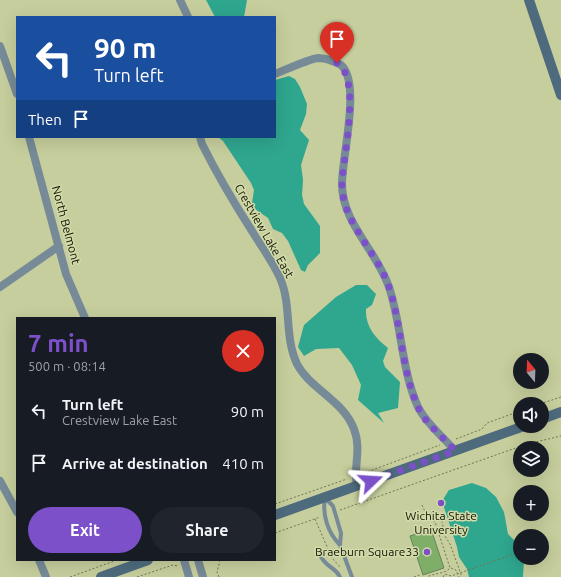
<!DOCTYPE html>
<meta charset="utf-8">
<style>
:root{--surface:#171b24;--page:#20242c;--text:#f1f3f6;--muted:#9ea1a6;--accent:#7b50c9}
body{margin:0;font-family:Ubuntu,sans-serif;background:var(--page);color:var(--text);height:100vh;display:flex;flex-direction:column;font-size:15px;white-space:nowrap}
*{box-sizing:border-box;margin:0}
p{font-size:13px;color:var(--muted)}
.icon{flex:none;width:22px;height:22px;fill:none;stroke:currentColor;stroke-width:2;stroke-linecap:round;stroke-linejoin:round}
.map{position:relative;flex:1;overflow:hidden}
.details{position:absolute;left:16px;top:317px;width:260px;height:244px;display:flex;flex-direction:column;background:var(--surface);border-radius:0px;box-shadow:0 4px 16px #0002}
.details>*{flex:none}
.top-card{position:absolute;left:16px;top:16px;width:260px;height:122px;border-radius:0px;box-shadow:0 4px 16px #0002;background:#1a4fa0;color:#fff;overflow:hidden}
.needle{width:26px;rotate:341deg}
.tools{position:absolute;left:513px;top:353px;display:grid;gap:8px}
.tools a{display:grid;place-items:center;width:36px;height:36px;border-radius:50%;background:var(--surface);box-shadow:0 4px 16px #0002;font-size:20px}
.pin{position:absolute;display:grid;place-items:center;width:34px;height:34px;color:#fff;margin:-41px -17px;border-radius:50% 50% 50% 0;rotate:-45deg;box-shadow:0 0 4px #0007}
.pin .icon{rotate:45deg}
.me{position:absolute;width:44px;margin:-22px;rotate:70deg;stroke-linejoin:round;filter:drop-shadow(0 0 3px #0008)}
.turn{display:flex;align-items:center;gap:14px;height:84px;padding:0 12px;font-size:18px}
.turn .icon{width:52px;height:52px;stroke-width:2.5}
.turn b{display:block;font-size:28px;line-height:34px}
.then{display:flex;align-items:center;height:38px;padding:0 12px;background:#0003;gap:8px;font-size:15px}
.round{display:grid;place-items:center;flex:none;width:42px;height:42px;border-radius:21px;background:var(--page)}
.summary{display:flex;align-items:center;justify-content:space-between;height:68px;padding:0 12px}
h1{font-size:24px;font-weight:700;line-height:30px;color:var(--accent)}
.primary-button{display:flex;gap:8px;margin-top:auto;padding:8px 12px}
.primary-button a{flex:1;height:46px;border-radius:24px;background:var(--accent);color:#fff;font-size:16px;font-weight:700;line-height:46px;text-align:center}
.primary-button a+a{background:var(--page);color:var(--text)}
ul{padding:0;list-style:none}
li{display:flex;align-items:center;gap:12px;height:52px;padding:0 12px}
li div{flex:1}
li b{display:block;font-size:15px}
li em{font-style:normal}
.map>svg:first-child{display:block}
</style>
<div class="map">
<svg width="561" height="577" viewBox="0 0 561 577">
<rect width="100%" height="100%" fill="#c6ce9d"/>
<!-- water -->
<path fill="#2fa68e" d="M206 0H247L244 17H215Z
M289 76 295 79 300 87 307 104 306 114 300 130 309 140 301 165 303 180 302 195 304 204 320 226V253L308 265 305 272 301 270 288 241 282 233 273 229 268 218 255 209 252 203 254 190 251 183 223 141 218 137H275V80Z
M356 285H367L376 294 372 305 366 309C365 326 375 338 388 348L383 361 385 367 400 382 398 408 378 413 384 423 358 400 361 385 352 365 339 348 316 349 304 356 298 347 304 325 336 297Z
M472 483 486 488 496 497 504 512 508 534 518 544C516 553 517 555 524 560L523 577H469L467 569 459 557 457 547 442 501 449 490Z"/>
<!-- building -->
<path fill="#7fae68" stroke="#68835b" d="M431 529 444 568 423 575 410 536Z"/>
<g fill="none" stroke-linecap="round" stroke-linejoin="round">
<!-- path -->
<path stroke="#707553" stroke-width="1" stroke-dasharray="2 2" stroke-linecap="butt" d="M540 404 561 397
M456 439 482 429 487 423 520 411
M364 473 440 445
M275 504 347 479
M422 505 428 518 435 522 450 568C445 574 434 573 427 577
M340 510 527 444 561 436
M426 514 434 513 441 517 445 536 450 544 462 577
M315 519 332 558 340 567
M275 533 320 517
M451 568 456 570 459 577
M70 577 117 560
M137 577 173 565 178 566
M219 577 217 572 220 560
M414 577 419 575 420 577
M443 577 445 574 451 576 520 552"/>
<!-- service -->
<path stroke="#768a97" stroke-width="4" d="M340 545C328 533 322 515 325 498L333 506 341 533 340 545 352 577
M319 553C325 568 335 566 340 577"/>
<!-- minor -->
<path stroke="#768a97" stroke-width="8" d="M180 0 188 17
M0 46 17 94
M275 74C285 70 309 59 318 58 324 58 339 62 343 67 360 88 342 157 342 184 342 223 377 251 389 287 402 326 401 369 418 407 427 425 443 436 455 451
M29 137 66 274 85 318
M200 137 202 144C217 174 234 203 252 231 261 246 273 262 280 278 292 305 284 337 297 364 310 389 343 400 354 429 362 449 353 467 357 486
M0 287 59 246
M0 481 17 512
M39 560 46 577
M184 560 189 577
M198 560 203 577"/>
<!-- secondary -->
<path stroke="#4e6b7e" stroke-width="10" d="M529 0 561 95
M542 419 561 412
M275 515 524 426
M101 577 148 560"/>
</g>
<g fill="none" stroke-linecap="round" stroke-linejoin="round">
<!-- route -->
<path stroke="#7b50c9" stroke-width="7" stroke-dasharray="0 12.6" d="M337 63C362 79 343 157 342 183 341 222 377 251 389 287 402 326 401 369 418 407 426 425 443 436 455 451L371 481"/>
</g>
<!-- markers -->
<g fill="#7b50c9" stroke="#d3dbaa" stroke-width="1.5">
<circle cx="441" cy="503" r="4"/>
<circle cx="427" cy="552" r="4"/>
</g>
<g text-anchor="middle" stroke-width="3" stroke-linejoin="round" paint-order="stroke">
<!-- street labels -->
<g font-size="12" fill="#121403" stroke="#d3dbaa">
<text transform="translate(66 225) rotate(75)" y="4">North Belmont</text>
<text transform="translate(264 231) rotate(60)" y="4">Crestview Lake East</text>
</g>
<!-- poi labels -->
<g font-size="12" fill="#121403" stroke="#d3dbaa">
<text x="441" y="520">Wichita State<tspan x="441" dy="14">University</tspan></text>
<text x="419" y="556" text-anchor="end">Braeburn Square33</text>
</g>
</g>
</svg>
<div class="tools">
<a><svg class="needle" viewBox="-14 -14 28 28"><path d="M0-13l5 13h-10z" fill="#e53935"/><path d="M0 13l5-13h-10z" fill="#9ea1a6"/></svg></a>
<a><svg class="icon" aria-label="sound" viewBox="0 0 24 24"><path d="M4 9h4l5-4v14l-5-4H4zM17 9q2 3 0 6"/></svg></a>
<a><svg class="icon" aria-label="layers" viewBox="0 0 24 24"><path d="M12 4l9 5-9 5-9-5zM3 14l9 5 9-5"/></svg></a>
<a>+</a>
<a>−</a>
</div>
<div class="pin" style="left:337px;top:63px;background:#d93025"><svg class="icon" aria-label="arrive" viewBox="0 0 24 24"><path d="M6 21V4h12l-3 4 3 4H6"/></svg></div>
<svg class="me" style="left:371px;top:481px" viewBox="-20 -20 40 40"><path d="M0-17L14 15 0 8-14 15z" fill="#7b50c9" stroke="#fff" stroke-width="4"/></svg>
<div class="top-card">
<div class="turn"><svg class="icon" aria-label="left" viewBox="0 0 24 24"><path d="M17 20v-9H6M10 6l-5 5 5 5"/></svg><div><b>90 m</b>Turn left</div></div>
<div class="then">Then<svg class="icon" aria-label="arrive" viewBox="0 0 24 24"><path d="M6 21V4h12l-3 4 3 4H6"/></svg></div>
</div>
<section class="details">
<div class="summary"><div><h1>7 min</h1><p>500 m · 08:14</p></div><a class="round" style="background:#d93025;color:#fff"><svg class="icon" aria-label="close" viewBox="0 0 24 24"><path d="M6 6l12 12M18 6L6 18"/></svg></a></div>
<ul>
<li><svg class="icon" aria-label="left" viewBox="0 0 24 24"><path d="M17 20v-9H6M10 6l-5 5 5 5"/></svg><div><b>Turn left</b><p>Crestview Lake East</p></div><em>90 m</em></li>
<li><svg class="icon" aria-label="arrive" viewBox="0 0 24 24"><path d="M6 21V4h12l-3 4 3 4H6"/></svg><div><b>Arrive at destination</b></div><em>410 m</em></li>
</ul>
<div class="primary-button"><a>Exit</a><a>Share</a></div>
</section>
</div>
